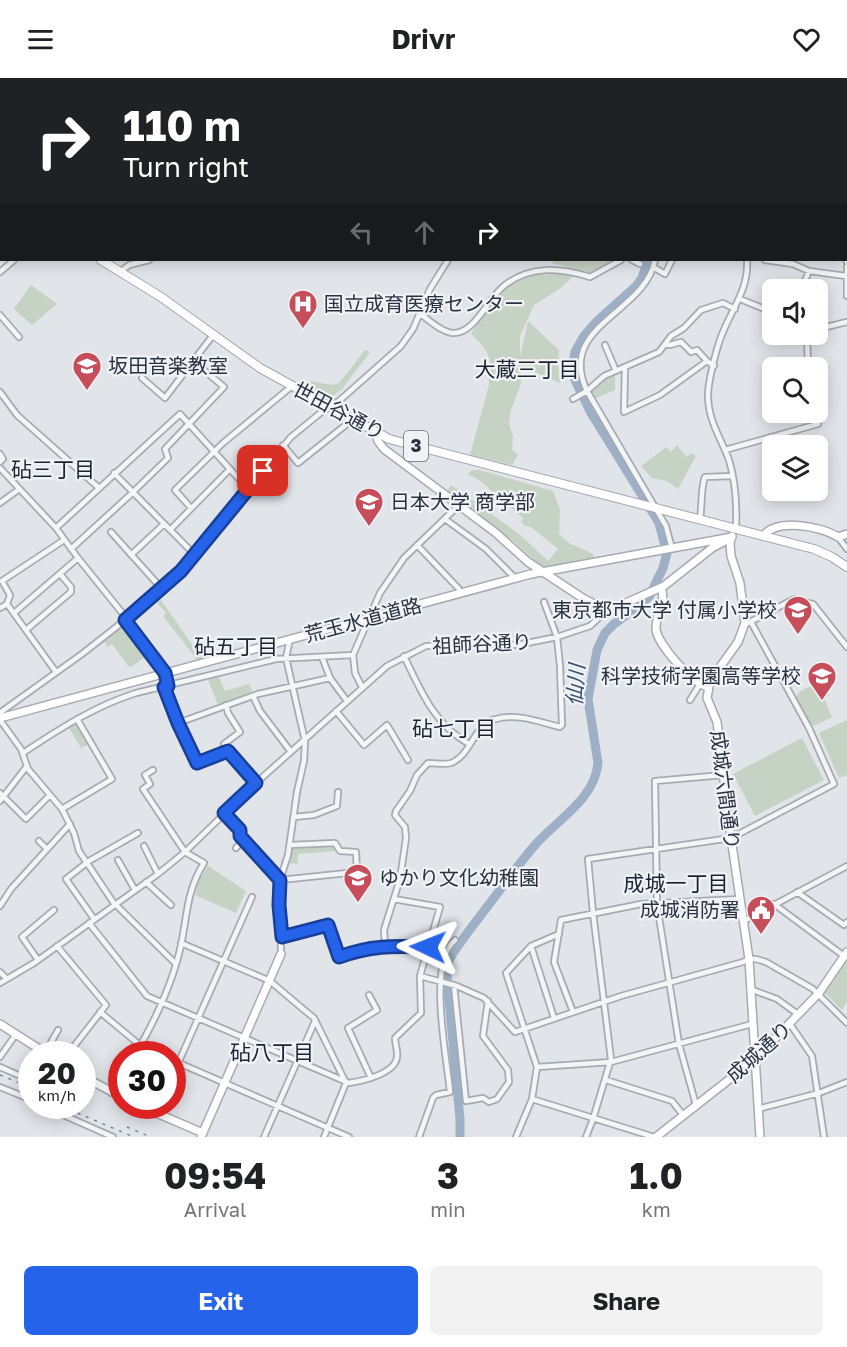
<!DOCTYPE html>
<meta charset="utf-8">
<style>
:root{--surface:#fff;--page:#f2f2f2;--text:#202124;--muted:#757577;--accent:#2563eb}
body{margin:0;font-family:"Golos Text","Noto Sans JP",sans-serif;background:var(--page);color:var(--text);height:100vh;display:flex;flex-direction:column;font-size:22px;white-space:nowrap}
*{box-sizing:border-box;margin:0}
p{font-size:20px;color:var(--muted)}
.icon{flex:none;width:33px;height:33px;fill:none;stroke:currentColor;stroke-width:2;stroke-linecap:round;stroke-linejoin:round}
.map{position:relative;height:1059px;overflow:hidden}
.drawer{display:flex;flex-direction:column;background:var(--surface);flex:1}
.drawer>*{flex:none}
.top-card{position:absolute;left:0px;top:0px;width:848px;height:183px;box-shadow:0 3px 15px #0003;background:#202124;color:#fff;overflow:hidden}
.fabs{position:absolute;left:762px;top:201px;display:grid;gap:12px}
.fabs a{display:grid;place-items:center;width:66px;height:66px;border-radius:9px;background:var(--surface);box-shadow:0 3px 15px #0003;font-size:30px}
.speed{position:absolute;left:18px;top:963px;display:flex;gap:12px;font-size:30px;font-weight:700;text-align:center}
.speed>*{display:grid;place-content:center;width:78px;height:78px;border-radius:50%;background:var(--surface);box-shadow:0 3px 15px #0003;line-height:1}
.speed small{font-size:15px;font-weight:400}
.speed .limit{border:9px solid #d22;background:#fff;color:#111}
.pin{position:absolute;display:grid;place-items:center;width:51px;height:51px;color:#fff;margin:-26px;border-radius:12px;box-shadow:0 3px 9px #0006}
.me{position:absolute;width:66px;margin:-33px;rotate:272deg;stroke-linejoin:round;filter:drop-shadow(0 0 4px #0008)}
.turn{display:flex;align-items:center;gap:21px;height:126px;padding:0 24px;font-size:27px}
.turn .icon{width:78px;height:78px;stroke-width:2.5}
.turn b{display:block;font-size:42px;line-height:51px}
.lanes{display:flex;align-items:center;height:57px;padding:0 24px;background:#0003;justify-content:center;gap:30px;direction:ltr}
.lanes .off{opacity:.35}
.eta{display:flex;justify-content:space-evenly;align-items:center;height:102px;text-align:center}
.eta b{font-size:36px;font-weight:700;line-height:42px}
.button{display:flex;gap:12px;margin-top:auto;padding:12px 24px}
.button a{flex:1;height:69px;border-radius:9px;background:var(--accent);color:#fff;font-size:24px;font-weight:700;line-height:69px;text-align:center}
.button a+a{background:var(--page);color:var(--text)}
header{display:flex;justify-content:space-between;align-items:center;height:78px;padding:0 24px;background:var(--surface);font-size:27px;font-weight:700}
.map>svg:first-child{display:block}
</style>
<header><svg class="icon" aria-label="menu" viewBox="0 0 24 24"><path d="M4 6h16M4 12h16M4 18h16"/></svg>Drivr<svg class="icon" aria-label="heart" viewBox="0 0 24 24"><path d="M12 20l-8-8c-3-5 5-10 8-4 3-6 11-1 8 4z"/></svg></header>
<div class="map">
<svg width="847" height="1059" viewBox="0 0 847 1059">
<rect width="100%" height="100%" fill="#e1e4e9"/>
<!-- green -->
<path fill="#c6d2c3" d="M380 0H648V1L381 2Z
M554 182H617L591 195 552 185Z
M559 196 573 198 561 210 534 227 520 258V279L528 243 559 272 558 285 560 305 520 288 521 306 511 332 509 346 513 358 512 372 518 377 512 387 470 377 489 307C488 300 491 295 491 288 490 275 481 265 471 256 486 233 502 206 531 198 539 196 550 197 559 196Z
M31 207 57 226 32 247 14 231Z
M365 272 370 274 342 311 330 320 308 308 310 303 332 307 339 305Z
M613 297 615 298V312L594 321 590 313 597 305Z
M677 367 687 379 691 375 696 378 678 411 667 403 652 400 641 388 666 369 671 374Z
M472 392H480L553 413 560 431 559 456 569 465 593 476 594 482 544 491 512 462 447 414 451 407 519 456 548 483 558 471 531 449 525 448 521 444 523 440 479 402 468 396Z
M158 518 203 582 198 583 163 538 166 535 154 521Z
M124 545 149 576 131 589 128 588 112 566 108 569 103 562Z
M218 597 225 613 249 606 253 615 218 627 207 599Z
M819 604 826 609 829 617 824 620 832 639 816 647H811L796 620 799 614Z
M847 642V697L839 700 819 655Z
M77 644 90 666 81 670 69 650Z
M802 660 824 702 755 738 733 696Z
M334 767 337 773 298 776 297 786 289 785 292 771Z
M208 788 246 813 236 835 195 817 199 802Z
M847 881V923L842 932 825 915Z"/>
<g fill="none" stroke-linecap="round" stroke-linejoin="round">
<!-- river -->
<path stroke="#9eb0c6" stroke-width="9" d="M727 2V0
M460 1059V1041L447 900 449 882C459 865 472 849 484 833 501 811 517 788 535 767 557 742 595 721 598 685L588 621 597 572 605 555 614 546 640 527 649 519 663 490 667 475 659 445 591 335 574 300 573 285 575 274 584 258 597 243 636 208 642 200 648 182"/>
<!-- street casing -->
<g stroke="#a6abb3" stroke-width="8">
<path id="street" d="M22 0 23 2
M99 0 100 2
M186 0 187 2
M299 0 305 2
M671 0 672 2
M839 0 840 2
M14 2 15 0
M281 2 282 0
M738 2 739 0
M773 2 774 0
M795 2 796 0
M829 2 830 0
M846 2 847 1
M0 15 2 14
M846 15 847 18
M846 55 847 54
M846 101 847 102
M846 137 847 134
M846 175H847
M846 181 847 184
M632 182 640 186
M655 182C645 236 556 247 587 313L666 448 672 471
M765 182 793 186 809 193 846 198
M847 188V218
M653 189 665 196 672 182
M0 194 14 182
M120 194 129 187 149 182
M801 212 809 193
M740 221 772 234
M420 236C430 242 439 253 452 255 475 257 488 219 505 207 531 187 561 190 590 199L621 182
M0 237 19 259
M818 251 847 244
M807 256 808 290
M665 266 671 258 684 250 701 232 723 225 735 231
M605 267 616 293
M625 289 624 334 660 317 707 283
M142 300 165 320 210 261 215 257
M0 314 17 337 99 410
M573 321 587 313 604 298 659 274 665 266 670 267 681 264 691 274 697 272 707 283 714 288
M283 367 298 385 352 342
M725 372 818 346V328
M0 384 3 381 0 376
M0 390 56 450 78 480 127 541
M114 395 195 477
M0 425 18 412
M191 430 175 412 223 365 292 308
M445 441 486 471 515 500
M700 441C702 429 701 407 705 399L733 398
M56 450 180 336 249 412
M736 450C737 427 736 405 729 382 721 360 708 343 708 317 708 304 717 267 723 254 733 229 749 210 747 182
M170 452 230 391
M111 454 162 511
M838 459 847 471
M417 467 459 511 460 515
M71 471 130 417 168 380 165 371 224 309 193 283
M131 477 164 446
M7 526 56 594
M0 530 7 526 10 517 2 503 64 462
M14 535 78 480
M125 542 165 595 168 608
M748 545 794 521 813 526 847 569
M26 552 71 514V509L60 496
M404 578C421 613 434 646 469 666
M322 579 330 600 347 623
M164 609 178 645 197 685 228 673 256 705
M362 609 355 595 353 577 380 515 404 480 459 427
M253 618 260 633 291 674
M690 622 700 606
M226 627 228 635 240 654 224 666 228 673
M336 633 364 667 387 647 408 682
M0 637 1 634 82 576 129 539 181 493 291 359 324 332 339 323 401 268 413 251 430 211 448 182
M0 642 21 671 28 691 62 731 74 755 79 773 113 824 176 886
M178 645 258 616 330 600
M23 675C59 651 95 628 136 615L276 581 353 577
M0 715 26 741 50 717
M0 723 27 688
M62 731 112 701 77 641
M224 735 240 752V758L280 802 357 794 356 774 340 773 335 765 290 767
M294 739 314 737 337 728 338 714
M39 763 47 771
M144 768 158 796
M236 770 243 762
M118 782 135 812
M146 804 171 827
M797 814 844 847 847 844
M774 826 844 878
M0 828 11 811 70 746
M94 841 66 801 89 783 138 755
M744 843 847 788
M89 845 147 918 349 1005C362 1003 395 996 397 979 398 973 395 966 395 960L421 935 420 898 440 829 394 821
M282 859 328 847 339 879C371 868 394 868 428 869
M181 865 270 903 303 931 314 940 346 1005 324 1059
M57 868 106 927 68 976
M385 868 384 852 400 801 406 760 405 749 395 737 396 733 410 713 417 697 428 685C436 685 444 687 451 685 472 677 473 646 496 641 517 635 540 644 560 649L562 647 560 588 557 559 544 524
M531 868 554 940
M281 876 280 802 288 777 297 714 304 683 305 663 286 580 290 561
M38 882 22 859 54 832
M0 894 7 901
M420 898 457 908 484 920 515 954 621 918 743 884 749 881H756L766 884 813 911 847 945
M0 905 34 885 158 796 185 774 256 705 387 588 426 568 484 566 517 567 557 559 590 548 609 530
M454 907 466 1023 483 1020 489 1024 497 1021 509 1004 508 992 483 958 488 923
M750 911 777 921 799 937
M369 917 377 932 348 950 371 1000
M100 934 141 968 160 976
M573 934 554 884 561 842 641 826 740 821
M790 946 812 978 824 1059
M45 975 58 952
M135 976C151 951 169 912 177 883 188 848 183 818 204 785L185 774 143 711 150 706 145 697 153 692
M0 979 16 956
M172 982 349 1059
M0 989 32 1003
M537 989 611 984 752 946
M172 999 252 819
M606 1002 672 1023 683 1037
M0 1009 32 1022
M111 1015 122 999
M532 1021 654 1059
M696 1027 679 966 657 826 655 703 723 697
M43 1028 113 1059
M758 1031 819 1015 847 1004
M264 1059 315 943
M419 1059 433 1020 436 1017 450 1014C447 980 427 885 455 862
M516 1059 532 1021 537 989 506 895 531 868 559 856
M586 1059 593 1041 611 981 593 835 588 781 731 760 834 706 809 650 751 544"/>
</g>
<!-- secondary casing -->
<g stroke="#a6abb3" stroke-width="10">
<path id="secondary" d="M639 0V2
M126 2 127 0
M376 355 378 363 384 371 496 455 528 484 584 521 596 527 609 530 619 528 664 508 712 470 727 462
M732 458 730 465 731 478 740 505 745 545 738 564 710 603 707 620 717 644 731 760 749 881 760 1059
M763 458C777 440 821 448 838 459L847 456
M661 510C667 522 655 538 656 551 657 566 693 606 708 609
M0 640 531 496 732 459
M0 946 47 976
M82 998 122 1019
M140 1028 203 1055
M201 1059 281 876
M656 1059 754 982 819 915 847 874"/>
</g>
<!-- primary casing -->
<g stroke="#a1a8b4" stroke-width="10">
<path id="primary" d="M0 103 2 104
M101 182 161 219 260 290 389 361 814 471 832 479 847 489"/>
</g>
<!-- street -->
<use href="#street" stroke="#f3f5f7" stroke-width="4.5"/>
<!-- secondary -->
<use href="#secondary" stroke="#fff" stroke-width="7"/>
<!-- primary -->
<use href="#primary" stroke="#fff" stroke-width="8"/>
<!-- rail -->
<path stroke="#7b8391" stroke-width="1.5" stroke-dasharray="3 6" stroke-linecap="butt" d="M0 997 32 1010
M61 1028 134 1059
M127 1049 151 1059"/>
</g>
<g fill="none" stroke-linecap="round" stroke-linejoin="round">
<!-- route casing -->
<g stroke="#184099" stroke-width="15">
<path id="route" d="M263 393 181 493 125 542 165 595 168 608 164 609 178 645 197 685 228 673 256 705 224 735 240 752V758L280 802 279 827 282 859 328 847 339 879C372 867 393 868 428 869"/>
</g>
<!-- route -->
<use href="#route" stroke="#2563eb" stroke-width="10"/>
</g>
<!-- icons -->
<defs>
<g id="hospital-pin" transform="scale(1.5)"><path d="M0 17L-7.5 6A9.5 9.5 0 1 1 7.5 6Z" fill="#c64e5b" stroke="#f0f3f6"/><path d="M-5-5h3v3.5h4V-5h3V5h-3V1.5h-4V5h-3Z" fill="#fff"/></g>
<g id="school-pin" transform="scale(1.5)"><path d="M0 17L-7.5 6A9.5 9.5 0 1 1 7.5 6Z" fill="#c64e5b" stroke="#f0f3f6"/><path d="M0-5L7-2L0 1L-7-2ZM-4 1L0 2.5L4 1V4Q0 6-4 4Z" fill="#fff"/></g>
<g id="university-pin" transform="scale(1.5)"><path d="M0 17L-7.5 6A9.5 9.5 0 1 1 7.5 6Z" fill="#c64e5b" stroke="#f0f3f6"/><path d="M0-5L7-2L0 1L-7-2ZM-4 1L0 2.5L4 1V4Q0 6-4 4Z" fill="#fff"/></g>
<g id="civic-pin" transform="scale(1.5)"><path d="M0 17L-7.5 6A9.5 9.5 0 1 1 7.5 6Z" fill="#c64e5b" stroke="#f0f3f6"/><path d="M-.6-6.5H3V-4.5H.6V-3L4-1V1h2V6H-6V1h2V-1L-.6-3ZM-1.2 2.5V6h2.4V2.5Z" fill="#fff"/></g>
</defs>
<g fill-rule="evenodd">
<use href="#hospital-pin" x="303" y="226"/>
<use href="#school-pin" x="87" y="288"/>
<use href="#university-pin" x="369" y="424"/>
<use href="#school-pin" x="798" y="532"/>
<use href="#school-pin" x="822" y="598"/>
<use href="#school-pin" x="358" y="800"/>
<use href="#civic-pin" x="761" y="832"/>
</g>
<g text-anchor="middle" stroke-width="4.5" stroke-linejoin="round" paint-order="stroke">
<!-- shield labels -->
<rect fill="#f0f3f6" stroke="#656b76" stroke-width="1.5" x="404" y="353" width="24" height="30" rx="4.5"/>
<g font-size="18" font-weight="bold" fill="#2a313f">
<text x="416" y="374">3</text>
</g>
<!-- poi labels -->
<g font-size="20" fill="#2a313f" stroke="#f0f3f6" text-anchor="start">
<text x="324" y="233">国立成育医療センター</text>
<text x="108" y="295">坂田音楽教室</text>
<text x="390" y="431">日本大学 商学部</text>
<text x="777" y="539" text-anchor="end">東京都市大学 付属小学校</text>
<text x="801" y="605" text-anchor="end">科学技術学園高等学校</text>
<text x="379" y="807">ゆかり文化幼稚園</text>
<text x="740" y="839" text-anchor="end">成城消防署</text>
</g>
<!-- street labels -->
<g font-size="20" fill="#2a313f" stroke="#f0f3f6">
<text transform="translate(339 333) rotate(28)" y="7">世田谷通り</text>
<text transform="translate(363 542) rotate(-15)" y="7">荒玉水道道路</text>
<text transform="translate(482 566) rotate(-3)" y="7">祖師谷通り</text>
<text transform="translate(725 712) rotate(83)" y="7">成城六間通り</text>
<text transform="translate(759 974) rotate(-42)" y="7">成城通り</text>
</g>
<!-- neighbourhood labels -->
<g font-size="21" fill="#1c2230" stroke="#f0f3f6">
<text x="527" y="299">大蔵三丁目</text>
<text x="53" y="399">砧三丁目</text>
<text x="236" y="576">砧五丁目</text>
<text x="454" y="658">砧七丁目</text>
<text x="676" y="813">成城一丁目</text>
<text x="272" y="982">砧八丁目</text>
</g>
<!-- water labels -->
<g font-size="21" font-style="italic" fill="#374f71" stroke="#f0f3f6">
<text transform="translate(576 607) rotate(-86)" y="7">仙川</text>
</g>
</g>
</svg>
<div class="fabs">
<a><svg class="icon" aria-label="sound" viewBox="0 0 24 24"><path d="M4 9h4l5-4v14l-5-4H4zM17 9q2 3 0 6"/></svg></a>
<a><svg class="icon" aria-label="search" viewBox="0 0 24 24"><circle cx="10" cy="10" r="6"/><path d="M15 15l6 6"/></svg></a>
<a><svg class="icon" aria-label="layers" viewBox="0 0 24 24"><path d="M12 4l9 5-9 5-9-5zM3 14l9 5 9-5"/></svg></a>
</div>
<div class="speed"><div>20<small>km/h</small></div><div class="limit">30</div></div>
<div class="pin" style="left:263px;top:393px;background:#d93025"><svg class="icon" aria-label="arrive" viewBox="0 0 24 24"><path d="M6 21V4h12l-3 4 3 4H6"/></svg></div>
<svg class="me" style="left:428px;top:869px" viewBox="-20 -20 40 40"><path d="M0-17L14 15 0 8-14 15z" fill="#2563eb" stroke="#fff" stroke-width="4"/></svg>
<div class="top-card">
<div class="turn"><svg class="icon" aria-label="right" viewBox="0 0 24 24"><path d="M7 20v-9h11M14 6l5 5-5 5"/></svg><div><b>110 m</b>Turn right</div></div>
<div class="lanes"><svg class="icon off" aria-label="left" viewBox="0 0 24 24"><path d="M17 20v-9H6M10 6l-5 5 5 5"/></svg><svg class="icon off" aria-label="ahead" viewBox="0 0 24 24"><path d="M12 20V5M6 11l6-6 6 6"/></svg><svg class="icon" aria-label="right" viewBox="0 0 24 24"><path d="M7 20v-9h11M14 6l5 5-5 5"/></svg></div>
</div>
</div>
<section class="drawer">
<div class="eta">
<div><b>09:54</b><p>Arrival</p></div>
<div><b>3</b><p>min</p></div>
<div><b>1.0</b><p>km</p></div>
</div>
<div class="button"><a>Exit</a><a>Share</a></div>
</section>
